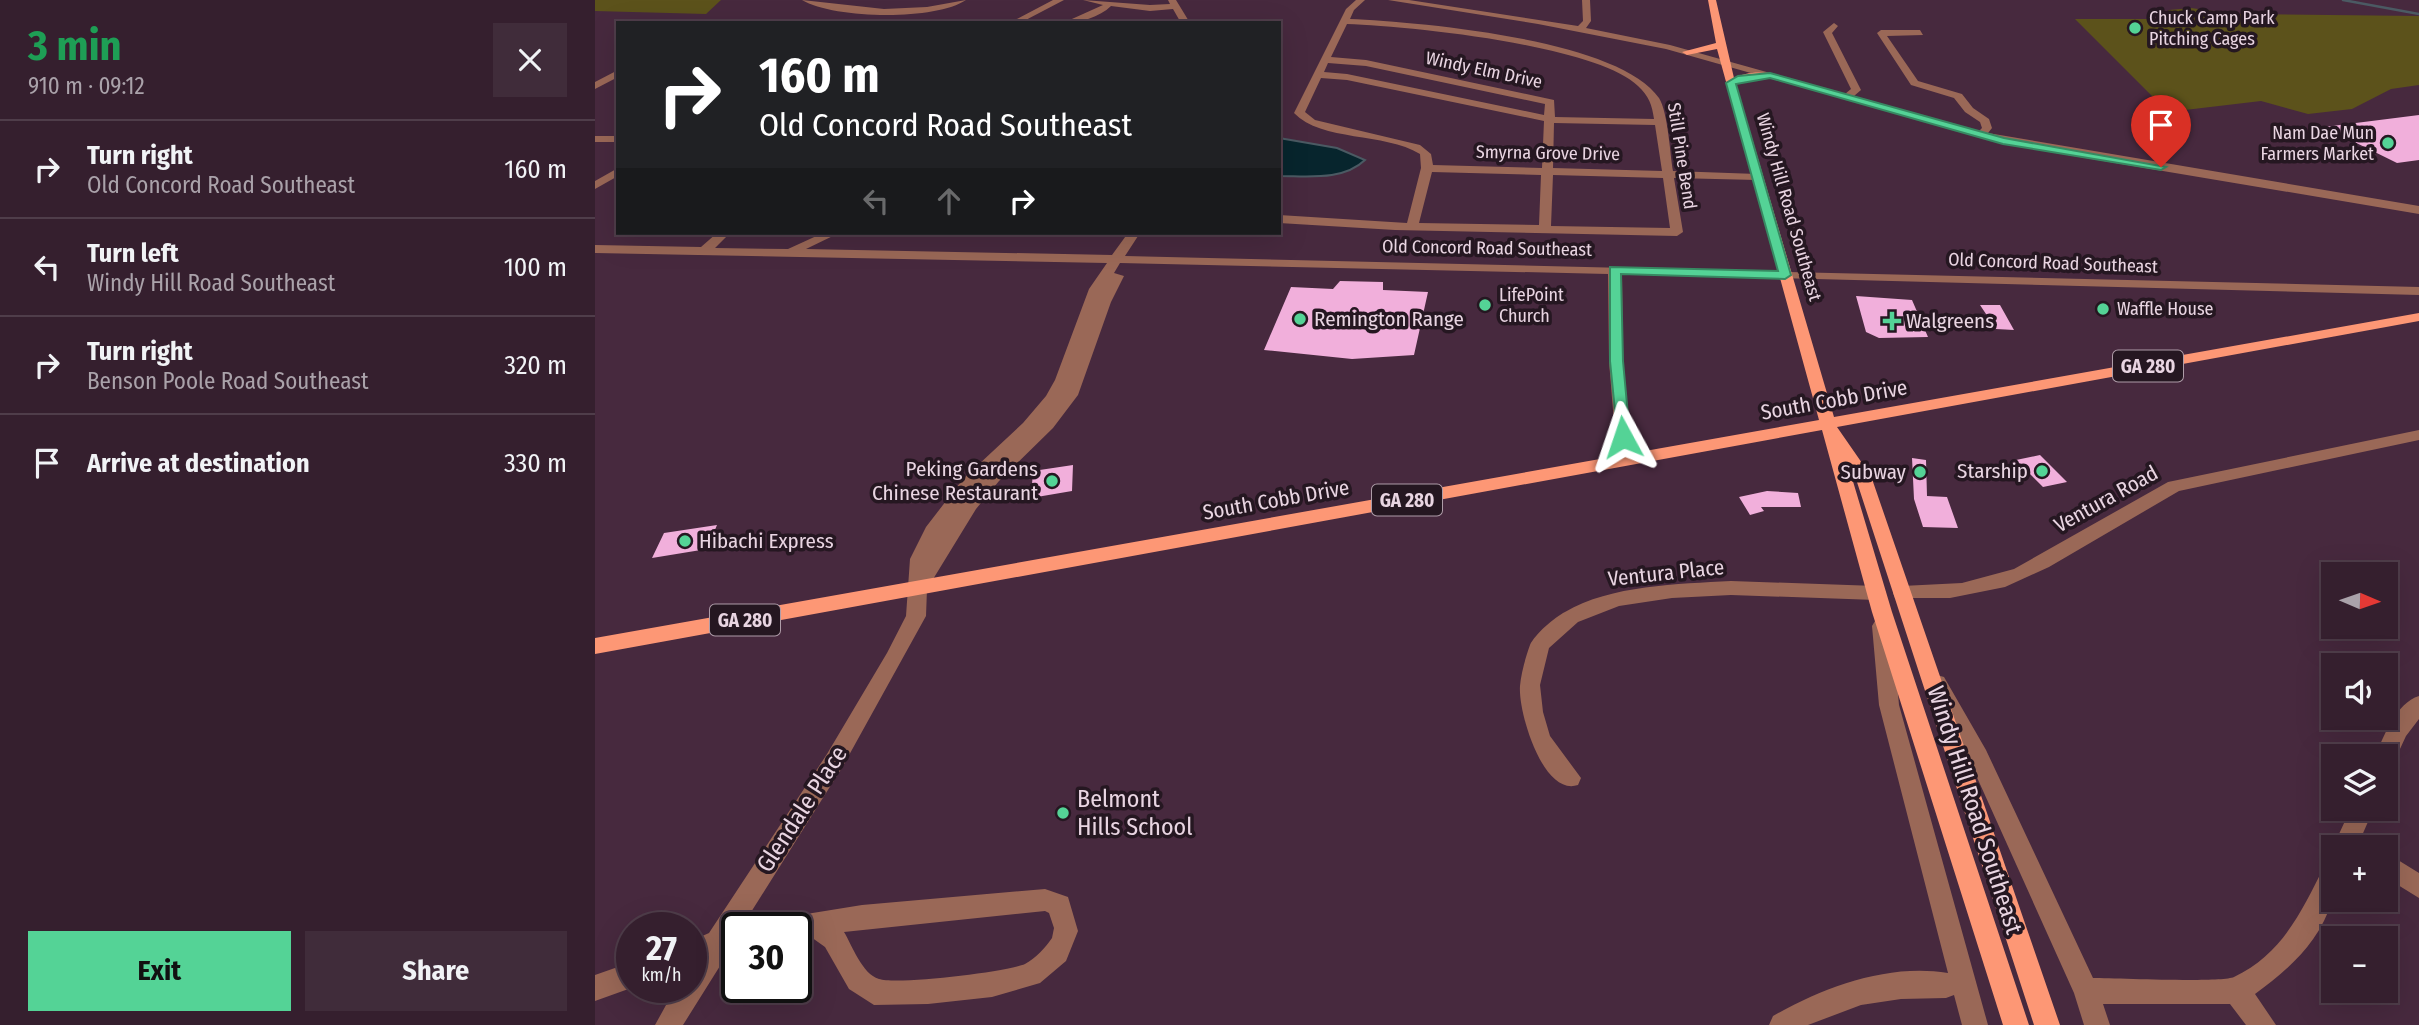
<!DOCTYPE html>
<meta charset="utf-8">
<style>
:root{--surface:#351f2e;--page:#402c3a;--text:#f1f3f6;--muted:#aaa2aa;--line:#4f3d4a;--accent:#54d396}
body{margin:0;font-family:"Fira Sans Condensed",sans-serif;background:var(--page);color:var(--text);height:100vh;display:flex;flex-direction:column;font-size:26px;white-space:nowrap}
*{box-sizing:border-box;margin:0}
p{font-size:23px;color:var(--muted)}
.icon{flex:none;width:38px;height:38px;fill:none;stroke:currentColor;stroke-width:2;stroke-linecap:round;stroke-linejoin:round}
.map{position:relative;flex:1;overflow:hidden}
.panel{display:flex;flex-direction:column;background:var(--surface);width:595px}
.panel>*{flex:none}
.hud{position:absolute;left:21px;top:21px;width:665px;height:214px;border-radius:0px;box-shadow:0 7px 28px #0002,0 0 0 2px var(--line);background:#202124;color:#fff;overflow:hidden}
.needle{width:46px;rotate:92deg}
.tools{position:absolute;left:1726px;top:562px;display:grid;gap:14px}
.tools a{display:grid;place-items:center;width:77px;height:77px;border-radius:0px;background:var(--surface);box-shadow:0 7px 28px #0002,0 0 0 2px var(--line);font-size:35px}
.speed{position:absolute;left:21px;top:912px;display:flex;gap:14px;font-size:35px;font-weight:700;text-align:center}
.speed>*{display:grid;place-content:center;width:91px;height:91px;border-radius:50%;background:var(--surface);box-shadow:0 7px 28px #0002,0 0 0 2px var(--line);line-height:1}
.speed small{font-size:18px;font-weight:400}
.speed .limit{border:4px solid #111;border-radius:10px;background:#fff;color:#111}
.pin{position:absolute;display:grid;place-items:center;width:60px;height:60px;color:#fff;margin:-72px -30px;border-radius:50% 50% 50% 0;rotate:-45deg;box-shadow:0 0 7px #0007}
.pin .icon{rotate:45deg}
.me{position:absolute;width:77px;margin:-38px;rotate:355deg;stroke-linejoin:round;filter:drop-shadow(0 0 5px #0008)}
.turn{display:flex;align-items:center;gap:24px;height:147px;padding:0 28px;font-size:32px}
.turn .icon{width:91px;height:91px;stroke-width:2.5}
.turn b{display:block;font-size:49px;line-height:60px}
.lanes{display:flex;align-items:center;height:66px;padding:0 28px;background:#0003;justify-content:center;gap:35px;direction:ltr}
.lanes .off{opacity:.35}
.round{display:grid;place-items:center;flex:none;width:74px;height:74px;border-radius:0px;background:var(--page)}
.summary{display:flex;align-items:center;justify-content:space-between;height:119px;padding:0 28px}
h1{font-size:42px;font-weight:700;line-height:52px;color:#1e9e55}
.cta{display:flex;gap:14px;margin-top:auto;padding:14px 28px}
.cta a{flex:1;height:80px;border-radius:0px;background:var(--accent);color:#111;font-size:28px;font-weight:700;line-height:80px;text-align:center}
.cta a+a{background:var(--page);color:var(--text)}
ul{padding:0;list-style:none}
li{display:flex;align-items:center;gap:21px;height:98px;padding:0 28px;border-top:2px solid var(--line)}
li div{flex:1}
li b{display:block;font-size:26px}
li em{font-style:normal}
main{display:flex;flex:1;min-height:0}
.map>svg:first-child{display:block}
</style>
<main>
<section class="panel">
<div class="summary"><div><h1>3 min</h1><p>910 m · 09:12</p></div><a class="round"><svg class="icon" aria-label="close" viewBox="0 0 24 24"><path d="M6 6l12 12M18 6L6 18"/></svg></a></div>
<ul>
<li><svg class="icon" aria-label="right" viewBox="0 0 24 24"><path d="M7 20v-9h11M14 6l5 5-5 5"/></svg><div><b>Turn right</b><p>Old Concord Road Southeast</p></div><em>160 m</em></li>
<li><svg class="icon" aria-label="left" viewBox="0 0 24 24"><path d="M17 20v-9H6M10 6l-5 5 5 5"/></svg><div><b>Turn left</b><p>Windy Hill Road Southeast</p></div><em>100 m</em></li>
<li><svg class="icon" aria-label="right" viewBox="0 0 24 24"><path d="M7 20v-9h11M14 6l5 5-5 5"/></svg><div><b>Turn right</b><p>Benson Poole Road Southeast</p></div><em>320 m</em></li>
<li><svg class="icon" aria-label="arrive" viewBox="0 0 24 24"><path d="M6 21V4h12l-3 4 3 4H6"/></svg><div><b>Arrive at destination</b></div><em>330 m</em></li>
</ul>
<div class="cta"><a>Exit</a><a>Share</a></div>
</section>
<div class="map">
<svg width="1824" height="1025" viewBox="0 0 1824 1025">
<rect width="100%" height="100%" fill="#47293e"/>
<!-- green -->
<path fill="#5c521b" d="M0 0H126L111 14 0 11Z
M1596 8 1640 14 1824 16V85L1796 89 1757 109 1713 114 1666 101 1573 112 1480 19H1564L1574 10Z"/>
<!-- water -->
<path fill="#07252d" stroke="#4b5a63" stroke-width="2" d="M684 138 742 148 770 160C748 181 713 176 684 176Z"/>
<g fill="none" stroke-linecap="round" stroke-linejoin="round">
<!-- stream -->
<path stroke="#4b5a63" stroke-width="2.5" d="M1748 0 1824 14"/>
</g>
<!-- building -->
<path fill="#f1afdb" d="M1824 115V160L1802 163 1729 127Z
M745 281 788 282V290L833 292 819 355 757 359 669 350 696 287 738 289Z
M1261 296 1317 300 1333 337 1284 338 1271 332Z
M1385 305H1405L1419 330 1401 329Z
M1445 455 1472 482 1448 487 1421 460Z
M1317 458 1331 460 1332 496 1352 497 1363 528 1328 527 1319 499Z
M478 465 477 491 436 498 438 471Z
M1172 491 1203 493 1206 507H1166L1169 511 1155 515 1144 497Z
M122 525 112 549 57 558 69 533Z"/>
<g fill="none" stroke-linecap="round" stroke-linejoin="round">
<!-- minor -->
<path fill="#9a6857" fill-rule="evenodd" d="M207 0 289 9 332 7 371 0C340 21 239 19 207 0Z
M458 0H469L425 23 416 22Z
M488 0 555 5 575 4 573 0H581L595 23H586L578 9 555 11 516 6C505 17 484 23 468 23L508 5Z
M761 0H770L759 10 755 19C824 22 1024 39 1064 98 1073 112 1075 154 1078 171L1162 174 1168 177 1162 180 1079 178 1088 232 1082 236 800 230 684 223V215L812 223 826 168 825 154C789 132 727 142 699 113L751 9ZM752 24C814 26 1001 45 1043 86 1054 96 1057 105 1059 119L960 117 959 100 771 60 736 57ZM733 63 771 66 950 104 949 115 752 74 729 72ZM726 78 752 80 949 121 947 168 838 165 836 154 825 145 720 120 710 112ZM959 123 1060 125 1067 171 958 168ZM837 172 946 175 944 225 824 223ZM958 175 1068 178 1075 228 956 226Z
M793 0H814L983 26 988 21 987 0H995L996 21 991 28 1075 45 1250 94 1256 89 1228 32 1239 23 1243 26 1237 33 1266 90 1259 96 1384 131 1387 128 1385 122 1370 112 1359 98 1316 85 1282 33 1286 30H1325L1328 35 1292 36 1323 81 1367 94 1378 108 1394 119 1397 128 1393 133 1824 206V214L1408 144 1071 49 943 24Z
M23 70V77L0 89V82Z
M0 136H23V142H0Z
M23 168V176L0 189V181Z
M122 233H135L120 248 193 249 228 233H244L211 249 517 255 533 233H545L530 256 1824 287V295L1027 274 1028 361 1038 460 1030 465 1022 460 1014 361 1013 274 525 263 519 273 529 276 516 302 483 395 458 428 404 481 381 509 332 589 331 616 248 766 146 928H142L135 950 88 1025H60L81 987H96V941L114 933 232 754 292 653 311 616 315 559 331 527 368 479 428 423 451 396 460 380 494 289 512 263 0 253V245L106 247Z
M1824 430V440L1584 491 1454 567 1410 587 1355 598H1300L1298 593 1300 588 1307 586 1367 583 1419 569 1573 482Z
M1136 581 1281 586 1288 588 1290 593 1288 598 1281 600 1136 595 1077 598 1024 606 983 622 954 648 945 685 948 712 955 736 986 778 983 785C948 797 923 712 925 686 926 673 931 656 935 645 940 634 960 617 970 612 1016 585 1083 584 1136 581Z
M1287 619 1294 621 1297 626 1304 705 1393 1025H1367L1359 995 1351 998 1306 999 1266 1005 1213 1025H1174L1178 1016C1229 987 1293 963 1353 973L1284 705 1277 626 1280 621Z
M1342 675 1349 677 1391 750 1498 978C1521 978 1626 983 1639 977 1688 954 1707 910 1730 865L1738 862C1738 874 1740 890 1737 901 1724 943 1694 969 1660 994L1681 1025H1651L1635 1004H1508L1515 1025H1489L1479 993 1371 753 1332 683 1335 677Z
M1824 696V719L1811 736 1798 764 1790 767V756H1780C1789 736 1801 703 1824 696Z
M1756 808H1779L1762 847H1738Z
M1790 852 1824 873V898L1790 877Z
M450 889 473 897 483 931 471 961 445 983 397 997 333 1004 279 1005 254 989 230 947 216 937 201 940V928H187L190 920 199 916 267 905ZM450 911 454 913 459 928 457 938C450 948 441 958 430 964 411 972 303 985 284 979 267 974 257 945 249 932Z
M37 962 39 987 0 1001V975Z"/>
<!-- major -->
<path fill="#fd9775" fill-rule="evenodd" d="M1113 0H1121L1139 78C1151 72 1169 70 1180 76 1169 82 1154 78 1141 84L1239 417 1824 313V321L1242 427 1276 476 1465 1025H1439L1260 476 1254 468 1297 612 1434 1025H1408L1277 612 1227 430 0 654V638L1224 420 1122 49 1092 55 1087 52 1121 43Z"/>
</g>
<!-- route -->
<path fill="#54d396" stroke="#378962" stroke-width="2" d="M1175 73 1409 138 1571 167 1566 170 1408 144 1175 78 1141 84 1196 275 1190 279 1026 274 1028 361 1035 437 1028 442 1023 441 1015 361V267L1183 271 1131 83 1143 76Z"/>
<!-- markers -->
<g fill="#54d396" stroke="#251721" stroke-width="2.5">
<circle cx="1540" cy="28" r="7"/>
<circle cx="1793" cy="143" r="7"/>
<circle cx="890" cy="305" r="7"/>
<circle cx="1508" cy="309" r="7"/>
<circle cx="705" cy="319" r="7"/>
<path d="M1293.5 310.5h7v7h7v7h-7v7h-7v-7h-7v-7h7z"/>
<circle cx="1447" cy="471" r="7"/>
<circle cx="1325" cy="472" r="7"/>
<circle cx="457" cy="481" r="7"/>
<circle cx="90" cy="541" r="7"/>
<circle cx="468" cy="813" r="7"/>
</g>
<g text-anchor="middle" stroke-width="7" stroke-linejoin="round" paint-order="stroke">
<!-- far-poi labels -->
<g font-size="18" fill="#e9d5e2" stroke="#251721" text-anchor="start">
<text x="1554" y="24">Chuck Camp Park<tspan x="1554" dy="21">Pitching Cages</tspan></text>
<text x="1779" y="139" text-anchor="end">Nam Dae Mun<tspan x="1779" dy="21">Farmers Market</tspan></text>
<text x="904" y="301">LifePoint<tspan x="904" dy="21">Church</tspan></text>
<text x="1522" y="315">Waffle House</text>
</g>
<!-- far-street labels -->
<g font-size="18" fill="#e9d5e2" stroke="#251721">
<text transform="translate(889 70) rotate(12)" y="6">Windy Elm Drive</text>
<text transform="translate(953 153) rotate(1)" y="6">Smyrna Grove Drive</text>
<text transform="translate(1087 156) rotate(81)" y="6">Still Pine Bend</text>
<text transform="translate(1194 207) rotate(74)" y="6">Windy Hill Road Southeast</text>
<text transform="translate(892 248) rotate(1)" y="6">Old Concord Road Southeast</text>
<text transform="translate(1458 263) rotate(2)" y="6">Old Concord Road Southeast</text>
</g>
<!-- shield labels -->
<g fill="#251721" stroke="#ae9ca8" stroke-width="2">
<rect x="1518" y="350.5" width="70" height="31" rx="5"/>
<rect x="777" y="484.5" width="70" height="31" rx="5"/>
<rect x="115" y="604.5" width="70" height="31" rx="5"/>
</g>
<g font-size="19" font-weight="bold" fill="#e9d5e2">
<text x="1553" y="373">GA 280</text>
<text x="812" y="507">GA 280</text>
<text x="150" y="627">GA 280</text>
</g>
<!-- poi labels -->
<g font-size="21" fill="#e9d5e2" stroke="#251721" text-anchor="start">
<text x="719" y="326">Remington Range</text>
<text x="1311" y="328">Walgreens</text>
<text x="443" y="476" text-anchor="end">Peking Gardens<tspan x="443" dy="24">Chinese Restaurant</tspan></text>
<text x="1433" y="478" text-anchor="end">Starship</text>
<text x="1311" y="479" text-anchor="end">Subway</text>
<text x="104" y="548">Hibachi Express</text>
</g>
<!-- street labels -->
<g font-size="21" fill="#e9d5e2" stroke="#251721">
<text transform="translate(1239 400) rotate(-10)" y="7">South Cobb Drive</text>
<text transform="translate(1511 499) rotate(-29)" y="7">Ventura Road</text>
<text transform="translate(681 500) rotate(-10)" y="7">South Cobb Drive</text>
<text transform="translate(1071 573) rotate(-6)" y="7">Ventura Place</text>
</g>
<!-- near-poi labels -->
<g font-size="24" fill="#e9d5e2" stroke="#251721" text-anchor="start">
<text x="482" y="807">Belmont<tspan x="482" dy="28">Hills School</tspan></text>
</g>
<!-- near-street labels -->
<g font-size="24" fill="#e9d5e2" stroke="#251721">
<text transform="translate(207 809) rotate(-57)" y="8">Glendale Place</text>
<text transform="translate(1380 810) rotate(72)" y="8">Windy Hill Road Southeast</text>
</g>
</g>
</svg>
<div class="tools">
<a><svg class="needle" viewBox="-14 -14 28 28"><path d="M0-13l5 13h-10z" fill="#e53935"/><path d="M0 13l5-13h-10z" fill="#aaa2aa"/></svg></a>
<a><svg class="icon" aria-label="sound" viewBox="0 0 24 24"><path d="M4 9h4l5-4v14l-5-4H4zM17 9q2 3 0 6"/></svg></a>
<a><svg class="icon" aria-label="layers" viewBox="0 0 24 24"><path d="M12 4l9 5-9 5-9-5zM3 14l9 5 9-5"/></svg></a>
<a>+</a>
<a>−</a>
</div>
<div class="speed"><div>27<small>km/h</small></div><div class="limit">30</div></div>
<div class="pin" style="left:1566px;top:167px;background:#d93025"><svg class="icon" aria-label="arrive" viewBox="0 0 24 24"><path d="M6 21V4h12l-3 4 3 4H6"/></svg></div>
<svg class="me" style="left:1028px;top:437px" viewBox="-20 -20 40 40"><path d="M0-17L14 15 0 8-14 15z" fill="#54d396" stroke="#fff" stroke-width="4"/></svg>
<div class="hud">
<div class="turn"><svg class="icon" aria-label="right" viewBox="0 0 24 24"><path d="M7 20v-9h11M14 6l5 5-5 5"/></svg><div><b>160 m</b>Old Concord Road Southeast</div></div>
<div class="lanes"><svg class="icon off" aria-label="left" viewBox="0 0 24 24"><path d="M17 20v-9H6M10 6l-5 5 5 5"/></svg><svg class="icon off" aria-label="ahead" viewBox="0 0 24 24"><path d="M12 20V5M6 11l6-6 6 6"/></svg><svg class="icon" aria-label="right" viewBox="0 0 24 24"><path d="M7 20v-9h11M14 6l5 5-5 5"/></svg></div>
</div>
</div>
</main>
